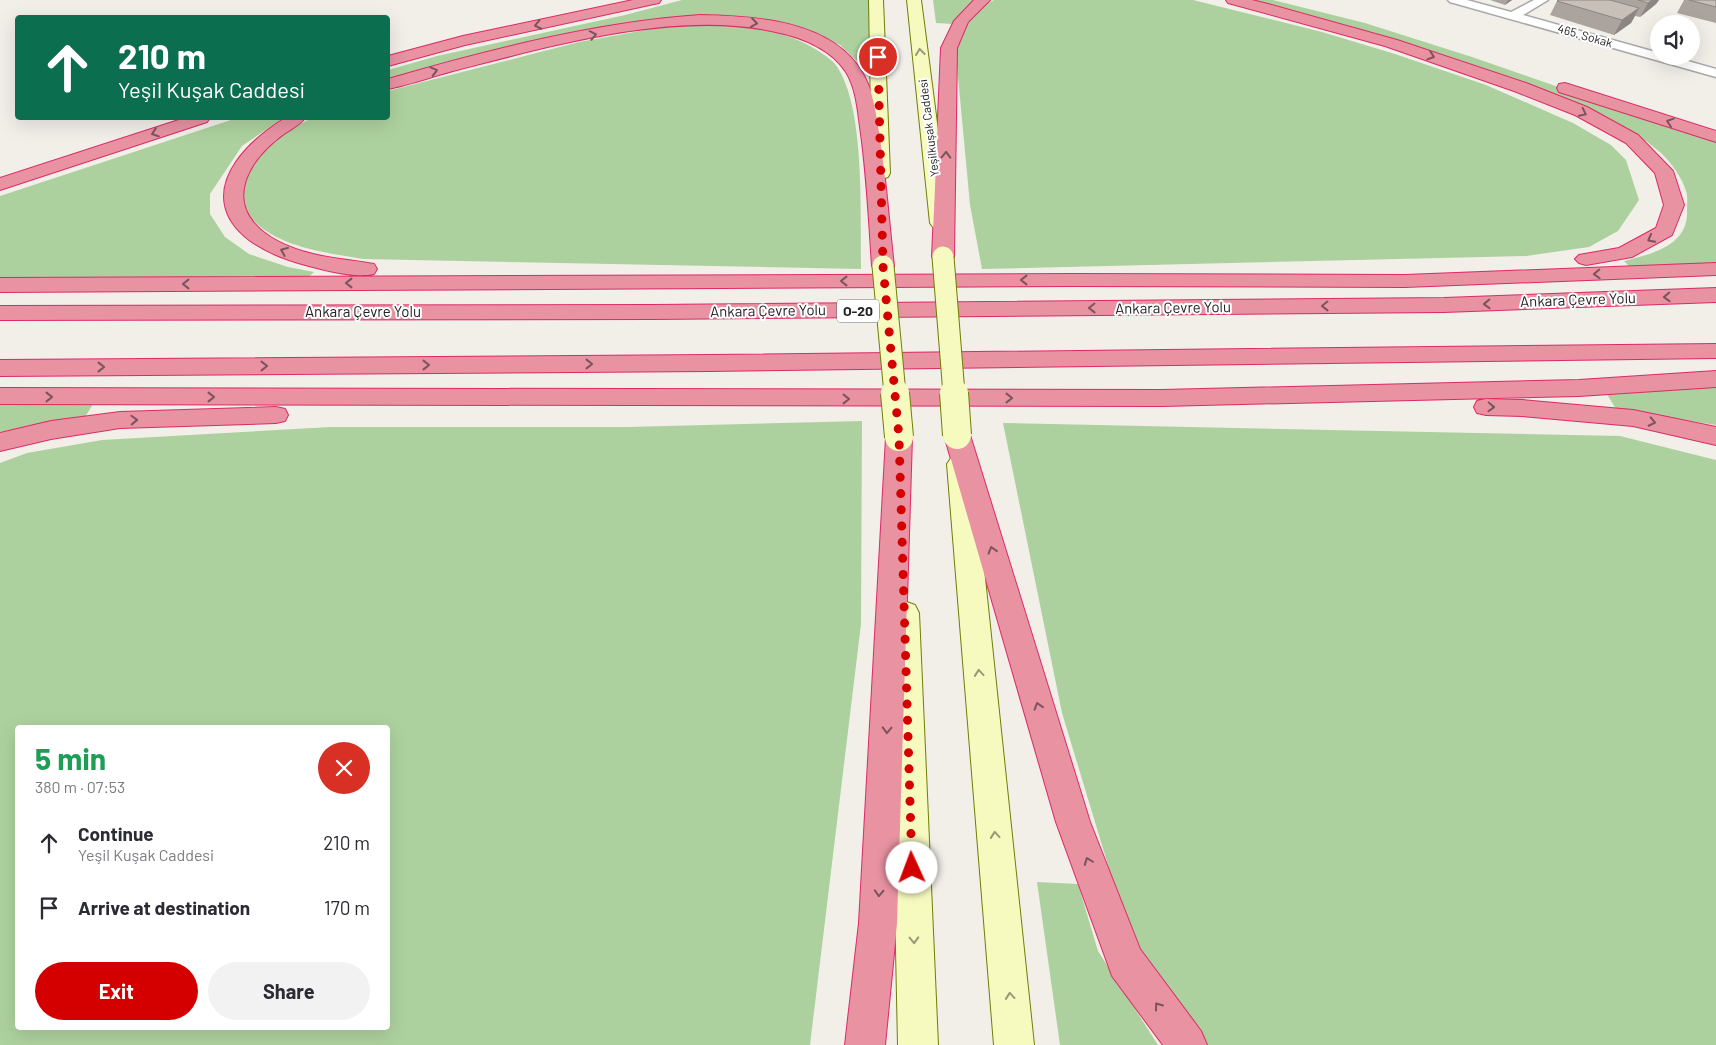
<!DOCTYPE html>
<meta charset="utf-8">
<style>
:root{--surface:#fff;--page:#f2f2f3;--text:#2b2b33;--muted:#7c7c81;--accent:#d40000}
body{margin:0;font-family:Barlow,sans-serif;background:var(--page);color:var(--text);height:100vh;display:flex;flex-direction:column;font-size:19px;white-space:nowrap}
*{box-sizing:border-box;margin:0}
p{font-size:16px;color:var(--muted)}
.icon{flex:none;width:28px;height:28px;fill:none;stroke:currentColor;stroke-width:2;stroke-linecap:round;stroke-linejoin:round}
.map{position:relative;flex:1;overflow:hidden}
.panel{position:absolute;left:15px;top:725px;width:375px;height:305px;display:flex;flex-direction:column;background:var(--surface);border-radius:5px;box-shadow:0 5px 20px #0002}
.panel>*{flex:none}
.hud{position:absolute;left:15px;top:15px;width:375px;height:105px;border-radius:5px;box-shadow:0 5px 20px #0002;background:#0b6e4f;color:#fff;overflow:hidden}
.buttons{position:absolute;left:1650px;top:15px;display:grid;gap:10px}
.buttons a{display:grid;place-items:center;width:50px;height:50px;border-radius:50%;background:var(--surface);box-shadow:0 5px 20px #0002;font-size:25px}
.pin{position:absolute;display:grid;place-items:center;width:42px;height:42px;color:#fff;margin:-21px;border:2px solid #fff;border-radius:50%;box-shadow:0 1px 5px #0007}
.me{position:absolute;width:55px;margin:-28px;rotate:358deg;stroke-linejoin:round;filter:drop-shadow(0 0 4px #0008)}
.turn{display:flex;align-items:center;gap:18px;height:105px;padding:0 20px;font-size:22px}
.turn .icon{width:65px;height:65px;stroke-width:2.5}
.turn b{display:block;font-size:35px;line-height:42px}
.round{display:grid;place-items:center;flex:none;width:52px;height:52px;border-radius:26px;background:var(--page)}
.headline{display:flex;align-items:center;justify-content:space-between;height:85px;padding:0 20px}
h1{font-size:30px;font-weight:700;line-height:38px;color:#1e9e55}
.button{display:flex;gap:10px;margin-top:auto;padding:10px 20px}
.button a{flex:1;height:58px;border-radius:30px;background:var(--accent);color:#fff;font-size:20px;font-weight:700;line-height:58px;text-align:center}
.button a+a{background:var(--page);color:var(--text)}
ul{padding:0;list-style:none}
li{display:flex;align-items:center;gap:15px;height:65px;padding:0 20px}
li div{flex:1}
li b{display:block;font-size:19px}
li em{font-style:normal}
.map>svg:first-child{display:block}
</style>
<div class="map">
<svg width="1716" height="1045" viewBox="0 0 1716 1045">
<rect width="100%" height="100%" fill="#f2efe9"/>
<!-- forest -->
<path fill="#add19e" fill-rule="evenodd" d="M682 0H872L874 70 860 69 859 63 840 45 802 29 705 16 670 18 615 25 538 41 388 78V70L437 56 625 15Z
M933 0H978L968 6 953 24 936 23Z
M994 0H1193L1322 32 1395 54 1486 85 1573 123 1611 145 1626 160 1639 200 1618 231 1589 247 1526 256 982 269 970 205 955 45C965 18 968 13 994 0Z
M1245 0H1273L1365 23 1472 57 1679 129 1716 140V266L1634 271 1624 261C1651 254 1689 246 1687 210 1687 204 1688 196 1686 191 1682 178 1671 162 1661 153 1629 125 1591 110 1552 94 1453 54 1349 24 1245 0Z
M684 23C730 24 784 26 823 54 827 57 832 60 835 64 866 104 860 217 861 269L363 259C328 253 283 248 256 223 251 218 246 211 242 205L246 177 259 155 284 132 312 118H388V91L579 42Z
M237 118H283L242 146 210 194V214L225 237 249 254 288 267 314 272 304 281 0 279V196Z
M1716 385V425L1616 409 1605 391Z
M0 401H95L85 417 0 432Z
M862 421 861 624 810 1045H0V463L27 453 102 440 330 427H627ZM18 728H388V1028H18Z
M1003 423 1620 436 1716 460V1045H1203L1134 951 1062 713Z
M1037 882 1078 884 1098 951 1158 1045H1060Z"/>
<g fill="none" stroke-linecap="round" stroke-linejoin="round">
<!-- minor casing -->
<g stroke="#a9a9a9" stroke-width="3">
<path id="minor" d="M1448 0H1467L1511 12 1534 0H1548L1523 15 1659 53V56H1670L1716 69V77L1450 2Z"/>
</g>
<!-- secondary casing -->
<g stroke="#707d05" stroke-width="2">
<path id="secondary" d="M869 0H883L890 173 888 177 881 179 874 177 872 173Z
M907 0H921L950 223 947 227 940 229 933 227 930 223Z
M960 455 969 458 973 464 1034 1045H994L947 464 951 458Z
M904 601 915 605 919 613 938 1045H898L889 613 893 605Z"/>
</g>
<!-- motorway casing -->
<g stroke="#dc2a67" stroke-width="2">
<path id="motorway" d="M633 0H661L659 3 654 4 465 45 388 66V56L463 36Z
M974 0H990L968 22 957 48 954 257 950 261 943 263 936 261 932 257 941 48 954 21Z
M1226 0H1252L1268 4 1397 40 1526 83 1587 107 1638 135 1673 171 1684 205 1672 235 1632 257 1586 265 1579 263 1575 259 1579 255 1619 248 1656 228 1664 205 1655 173 1626 143 1575 115 1514 91 1385 46 1228 3Z
M700 15C754 16 831 20 862 72 874 91 876 116 880 138 886 180 889 223 894 266L891 271 883 272 875 271 872 266C869 222 867 178 861 134 858 114 857 90 846 72 832 50 803 38 780 33 680 8 551 46 453 71 431 77 409 85 388 89V79C487 50 597 22 700 15Z
M1565 83 1716 131V142L1559 92 1557 88 1559 84Z
M185 118H210L207 122 0 190V178Z
M285 118H305C300 125 291 129 284 134 273 142 262 152 254 164 222 214 268 243 313 254 333 259 354 260 374 264L377 269 374 274C354 278 328 271 309 266 206 240 195 175 285 118Z
M1716 263V275L1405 287 1073 286 0 292V278L1073 274 1405 275Z
M1716 288V302L1444 312 653 319 0 320V306L653 305 1444 298Z
M1716 344V358L709 371 0 376V360L709 355Z
M1716 371V387L1579 396 1162 406 0 404V388L1162 390 1579 380Z
M1486 399 1522 400 1633 410 1716 427V445L1633 426 1522 416 1486 415 1477 413 1474 407 1477 401Z
M276 407 285 409 288 415 285 421 276 423 120 428 51 439 0 451V433L51 421 120 412Z
M957 426 966 429 970 435 1090 822 1140 949 1201 1031 1207 1045H1163L1112 976 1107 962 1056 822 944 435 948 429Z
M899 428 908 431 912 437 897 923 885 1045H845L859 923 886 437 890 431Z"/>
</g>
<!-- minor -->
<use href="#minor" fill="#fff" fill-rule="evenodd"/>
<!-- secondary -->
<use href="#secondary" fill="#f7fabf" fill-rule="evenodd"/>
<!-- motorway -->
<use href="#motorway" fill="#e892a2" fill-rule="evenodd"/>
<!-- secondary-bridge-far1 casing -->
<g stroke="#707d05" stroke-width="23" stroke-linecap="butt">
<path id="secondary-bridge-far1" d="M943 257 954 394
M883 266 895 394"/>
</g>
<!-- secondary-bridge casing -->
<g stroke="#707d05" stroke-width="30" stroke-linecap="butt">
<path id="secondary-bridge" d="M895 393 899 437
M954 393 957 435"/>
</g>
<!-- secondary-bridge-far1 -->
<use href="#secondary-bridge-far1" stroke="#f7fabf" stroke-width="21"/>
<!-- secondary-bridge -->
<use href="#secondary-bridge" stroke="#f7fabf" stroke-width="28"/>
</g>
<!-- wall -->
<path fill="#aba49e" d="M1490 0H1512L1505 5Z
M1559 0H1659L1656 4 1640 17 1635 16 1631 23 1614 35 1550 15 1557 1Z
M1684 0H1716V23L1677 13Z"/>
<!-- shaded-wall -->
<path fill="#8b8681" d="M1508 0H1512L1505 5Z
M1652 0H1659L1656 4 1640 17 1648 3Z
M1639 8 1631 23 1614 35 1622 20Z"/>
<!-- building -->
<path fill="#c7bfb8" stroke="#8b8681" d="M1559 0H1610L1639 8 1622 20 1557 1Z
M1638 0H1652L1648 3Z
M1689 0H1716V7Z"/>
<!-- one-way arrows -->
<defs><path id="oneway-chevron" d="M-2-3.5L2.5 0L-2 3.5" fill="none" stroke-width="1.6" stroke-linecap="round" stroke-linejoin="round" transform="scale(1.25)"/></defs>
<g stroke="#7b545c">
<use href="#oneway-chevron" transform="translate(754 23) rotate(8)"/>
<use href="#oneway-chevron" transform="translate(538 25) rotate(168)"/>
<use href="#oneway-chevron" transform="translate(593 35) rotate(-11)"/>
<use href="#oneway-chevron" transform="translate(1431 56) rotate(19)"/>
<use href="#oneway-chevron" transform="translate(434 71) rotate(-15)"/>
<use href="#oneway-chevron" transform="translate(1583 113) rotate(26)"/>
<use href="#oneway-chevron" transform="translate(1670 122) rotate(-162)"/>
<use href="#oneway-chevron" transform="translate(155 133) rotate(161)"/>
<use href="#oneway-chevron" transform="translate(946 155) rotate(-88)"/>
<use href="#oneway-chevron" transform="translate(1651 239) rotate(152)"/>
<use href="#oneway-chevron" transform="translate(284 251) rotate(-158)"/>
<use href="#oneway-chevron" transform="translate(1597 274) rotate(178)"/>
<use href="#oneway-chevron" transform="translate(1024 280) rotate(180)"/>
<use href="#oneway-chevron" transform="translate(844 281) rotate(180)"/>
<use href="#oneway-chevron" transform="translate(349 283) rotate(180)"/>
<use href="#oneway-chevron" transform="translate(186 284) rotate(180)"/>
<use href="#oneway-chevron" transform="translate(1667 297) rotate(178)"/>
<use href="#oneway-chevron" transform="translate(1487 304) rotate(178)"/>
<use href="#oneway-chevron" transform="translate(1325 306) rotate(179)"/>
<use href="#oneway-chevron" transform="translate(1092 308) rotate(179)"/>
<use href="#oneway-chevron" transform="translate(589 364)"/>
<use href="#oneway-chevron" transform="translate(426 365)"/>
<use href="#oneway-chevron" transform="translate(264 366)"/>
<use href="#oneway-chevron" transform="translate(101 367)"/>
<use href="#oneway-chevron" transform="translate(49 397)"/>
<use href="#oneway-chevron" transform="translate(211 397)"/>
<use href="#oneway-chevron" transform="translate(1009 398)"/>
<use href="#oneway-chevron" transform="translate(846 399)"/>
<use href="#oneway-chevron" transform="translate(1491 407) rotate(2)"/>
<use href="#oneway-chevron" transform="translate(134 420) rotate(-2)"/>
<use href="#oneway-chevron" transform="translate(1652 422) rotate(12)"/>
<use href="#oneway-chevron" transform="translate(992 550) rotate(-107)"/>
<use href="#oneway-chevron" transform="translate(1038 706) rotate(-107)"/>
<use href="#oneway-chevron" transform="translate(887 730) rotate(92)"/>
<use href="#oneway-chevron" transform="translate(1088 861) rotate(-111)"/>
<use href="#oneway-chevron" transform="translate(879 893) rotate(93)"/>
<use href="#oneway-chevron" transform="translate(1158 1006) rotate(-126)"/>
</g>
<g stroke="#979978">
<use href="#oneway-chevron" transform="translate(920 52) rotate(-97)"/>
<use href="#oneway-chevron" transform="translate(979 673) rotate(-95)"/>
<use href="#oneway-chevron" transform="translate(995 835) rotate(-95)"/>
<use href="#oneway-chevron" transform="translate(914 940) rotate(88)"/>
<use href="#oneway-chevron" transform="translate(1010 996) rotate(-95)"/>
</g>
<g fill="none" stroke-linecap="round" stroke-linejoin="round">
<!-- route -->
<path stroke="#d40000" stroke-width="9" stroke-dasharray="0 16.2" d="M878 57 883 266 899 437 912 868"/>
</g>
<g text-anchor="middle" stroke-width="4" stroke-linejoin="round" paint-order="stroke">
<!-- far-street labels -->
<g font-size="12" fill="#222" stroke="#fff">
<text transform="translate(1585 36) rotate(16)" y="4">465. Sokak</text>
<text transform="translate(929 128) rotate(-97)" y="4">Yeşilkuşak Caddesi</text>
</g>
<!-- shield labels -->
<rect fill="#fff" stroke="#646464" stroke-width="1" x="837" y="299.5" width="42" height="23" rx="4"/>
<g font-size="14" font-weight="bold" fill="#222">
<text x="858" y="316">O-20</text>
</g>
<!-- street labels -->
<g font-size="15" fill="#222" stroke="#fff">
<text transform="translate(1578 300) rotate(-2)" y="5">Ankara Çevre Yolu</text>
<text transform="translate(1173 308) rotate(-1)" y="5">Ankara Çevre Yolu</text>
<text transform="translate(768 311) rotate(-1)" y="5">Ankara Çevre Yolu</text>
<text x="363" y="317">Ankara Çevre Yolu</text>
</g>
</g>
</svg>
<div class="buttons">
<a><svg class="icon" aria-label="sound" viewBox="0 0 24 24"><path d="M4 9h4l5-4v14l-5-4H4zM17 9q2 3 0 6"/></svg></a>
</div>
<div class="pin" style="left:878px;top:57px;background:#d93025"><svg class="icon" aria-label="arrive" viewBox="0 0 24 24"><path d="M6 21V4h12l-3 4 3 4H6"/></svg></div>
<svg class="me" style="left:912px;top:868px" viewBox="-20 -20 40 40"><circle r="19" fill="#fff"/><path d="M0-13L10 11 0 6-10 11z" fill="#d40000"/></svg>
<div class="hud">
<div class="turn"><svg class="icon" aria-label="ahead" viewBox="0 0 24 24"><path d="M12 20V5M6 11l6-6 6 6"/></svg><div><b>210 m</b>Yeşil Kuşak Caddesi</div></div>
</div>
<section class="panel">
<div class="headline"><div><h1>5 min</h1><p>380 m · 07:53</p></div><a class="round" style="background:#d93025;color:#fff"><svg class="icon" aria-label="close" viewBox="0 0 24 24"><path d="M6 6l12 12M18 6L6 18"/></svg></a></div>
<ul>
<li><svg class="icon" aria-label="ahead" viewBox="0 0 24 24"><path d="M12 20V5M6 11l6-6 6 6"/></svg><div><b>Continue</b><p>Yeşil Kuşak Caddesi</p></div><em>210 m</em></li>
<li><svg class="icon" aria-label="arrive" viewBox="0 0 24 24"><path d="M6 21V4h12l-3 4 3 4H6"/></svg><div><b>Arrive at destination</b></div><em>170 m</em></li>
</ul>
<div class="button"><a>Exit</a><a>Share</a></div>
</section>
</div>
